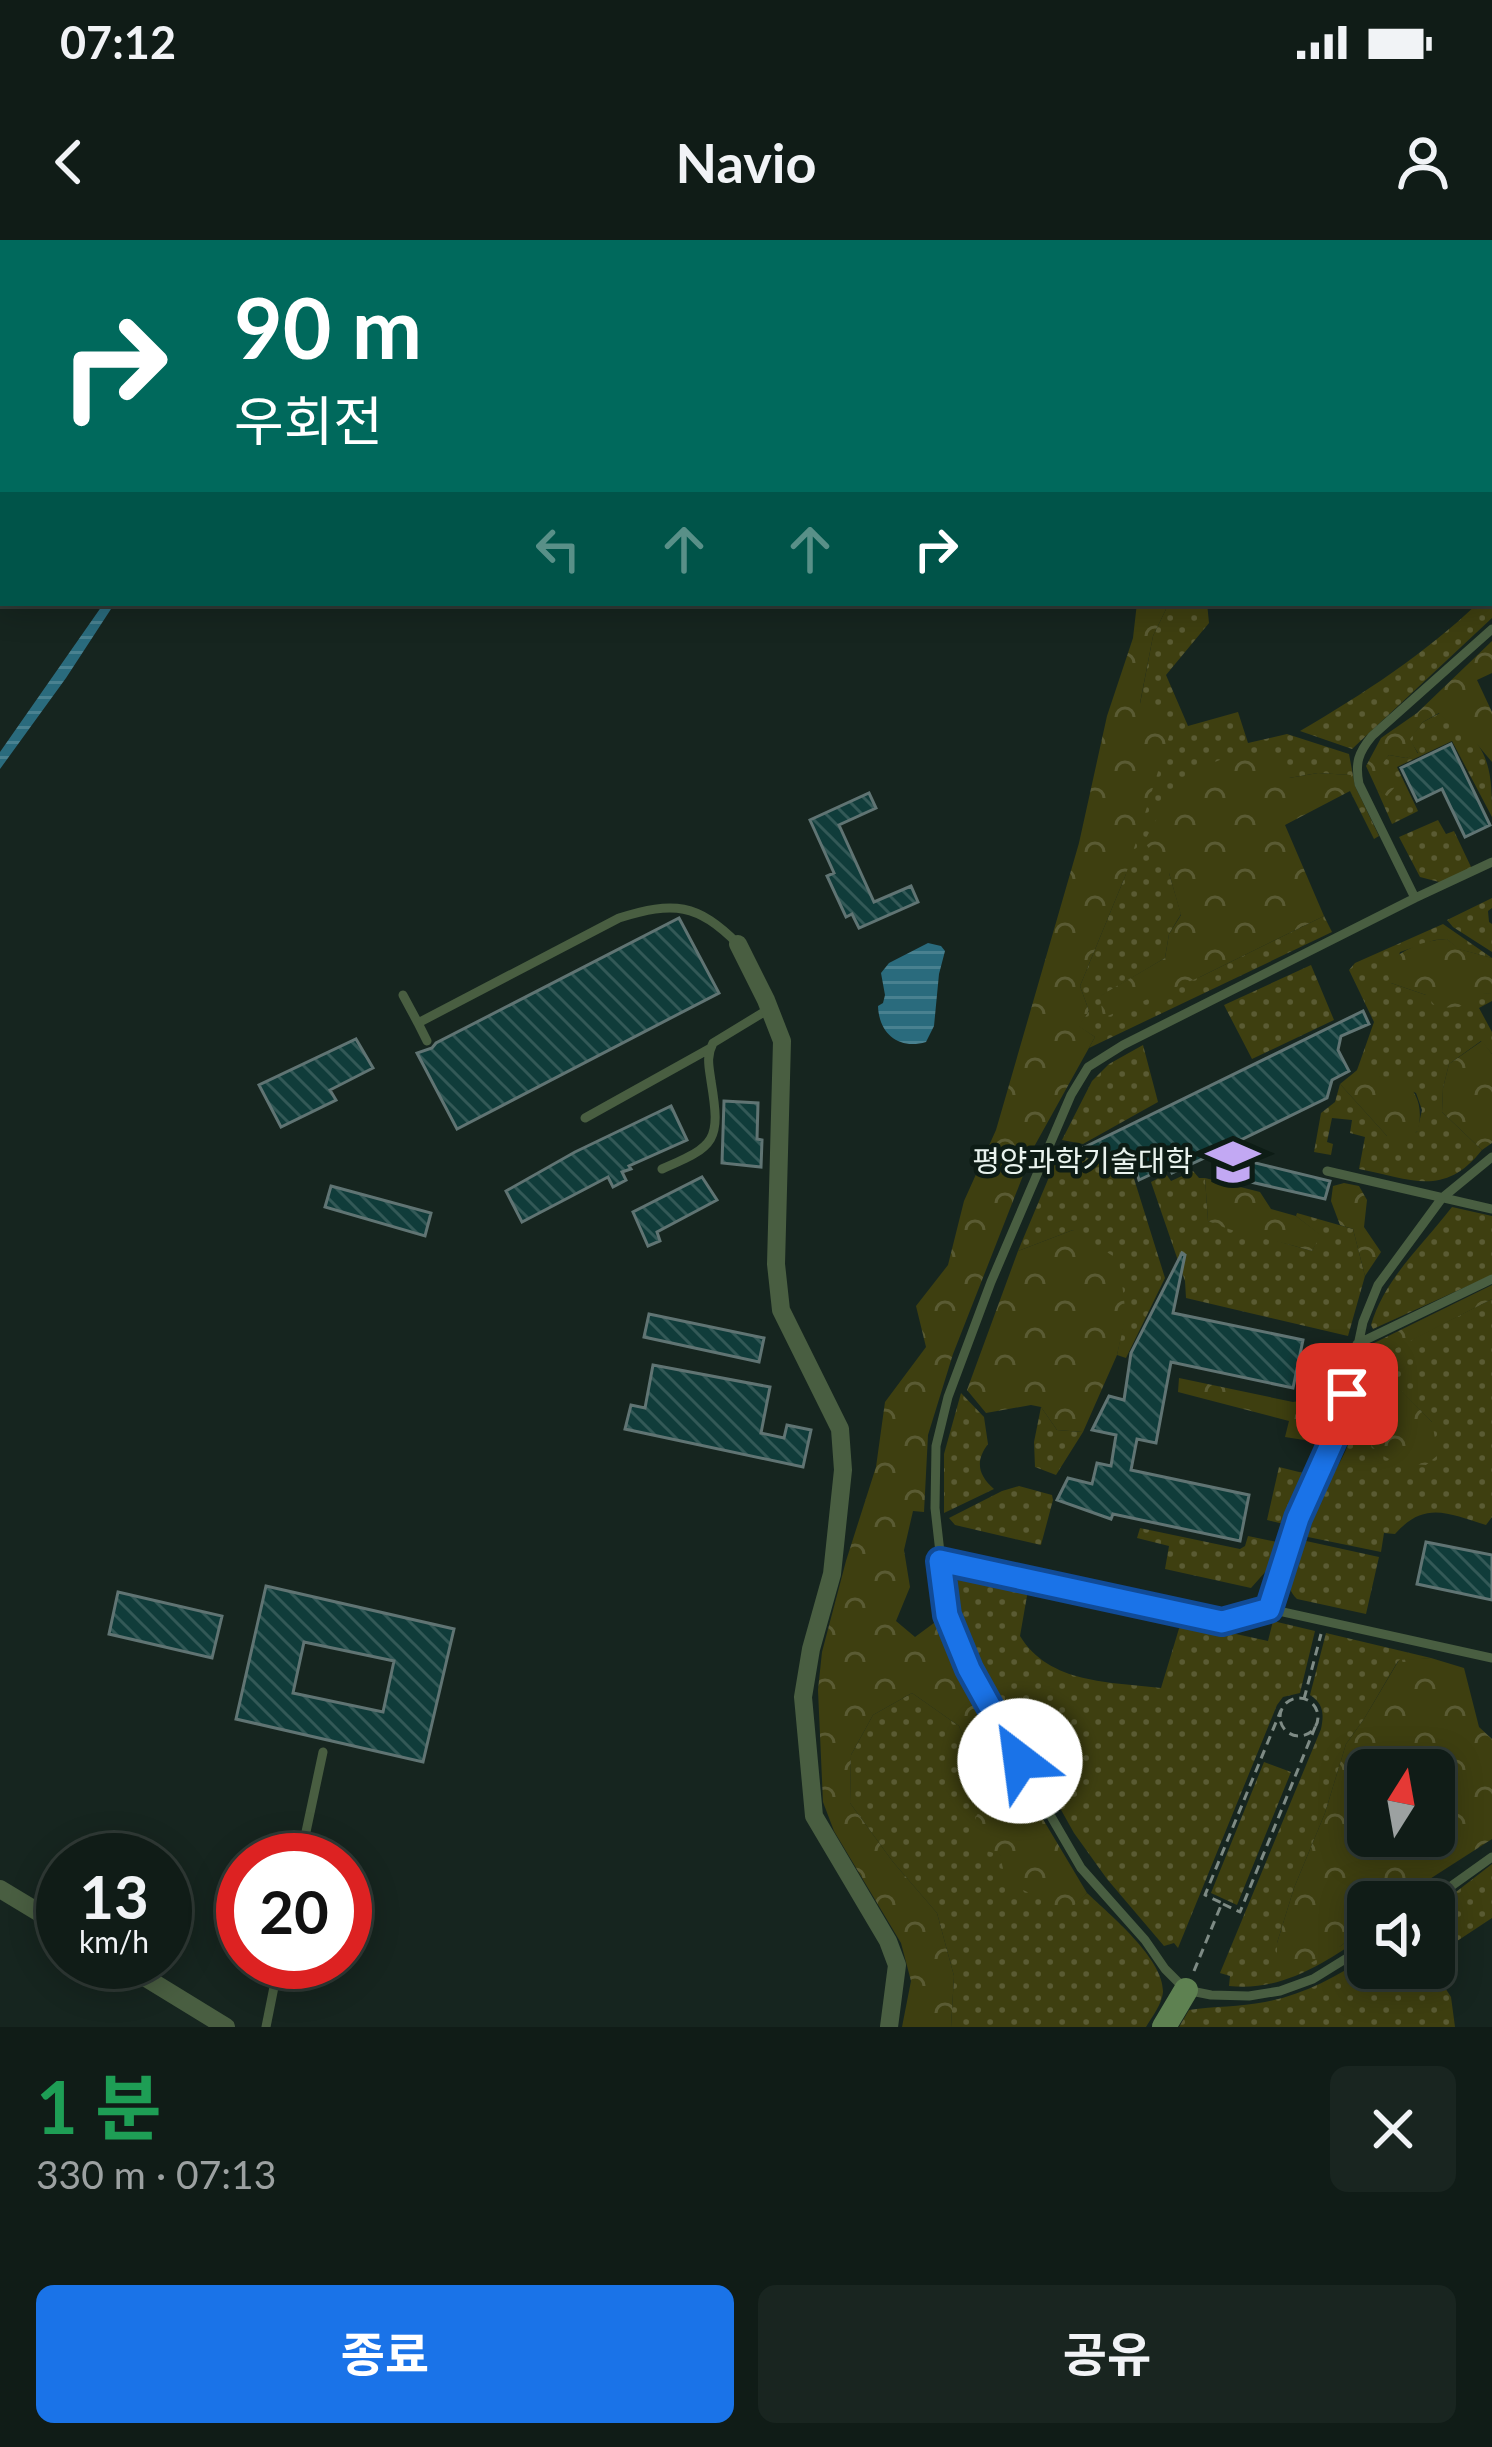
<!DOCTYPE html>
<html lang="ko">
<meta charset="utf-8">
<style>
:root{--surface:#101c17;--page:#192520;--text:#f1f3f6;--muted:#9ca1a1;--line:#303a36;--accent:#1a73e8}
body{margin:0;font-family:Lato,"Noto Sans KR",sans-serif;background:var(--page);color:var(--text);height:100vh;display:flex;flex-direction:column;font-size:45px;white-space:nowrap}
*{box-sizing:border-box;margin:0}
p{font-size:39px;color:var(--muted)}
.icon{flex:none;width:66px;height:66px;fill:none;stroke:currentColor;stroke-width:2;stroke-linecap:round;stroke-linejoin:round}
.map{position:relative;height:1787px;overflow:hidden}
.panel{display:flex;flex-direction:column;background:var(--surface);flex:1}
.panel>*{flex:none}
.banner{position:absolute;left:0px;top:0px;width:1494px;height:366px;box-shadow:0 6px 30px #0003,0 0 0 3px var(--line);background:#00695c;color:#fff;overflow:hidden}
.needle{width:78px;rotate:11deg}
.fabs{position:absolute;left:1347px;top:1509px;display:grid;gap:24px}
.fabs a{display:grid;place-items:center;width:108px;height:108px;border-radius:18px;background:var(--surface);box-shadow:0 6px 30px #0003,0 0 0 3px var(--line);font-size:60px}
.speed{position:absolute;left:36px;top:1593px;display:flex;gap:24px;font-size:60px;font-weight:700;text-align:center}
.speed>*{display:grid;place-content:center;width:156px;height:156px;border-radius:50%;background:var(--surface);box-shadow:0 6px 30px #0003,0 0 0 3px var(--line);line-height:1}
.speed small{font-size:30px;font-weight:400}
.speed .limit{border:18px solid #d22;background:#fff;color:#111}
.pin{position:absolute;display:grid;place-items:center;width:102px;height:102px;color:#fff;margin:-51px;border-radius:24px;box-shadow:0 6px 18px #0006}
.me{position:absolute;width:132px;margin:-66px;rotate:330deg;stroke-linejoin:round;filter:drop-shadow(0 0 9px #0008)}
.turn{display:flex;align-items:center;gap:42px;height:252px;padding:0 36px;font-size:54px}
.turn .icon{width:156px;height:156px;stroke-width:2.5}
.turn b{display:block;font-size:84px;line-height:102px}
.lanes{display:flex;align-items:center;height:114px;padding:0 36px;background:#0003;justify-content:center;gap:60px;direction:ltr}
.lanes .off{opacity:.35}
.round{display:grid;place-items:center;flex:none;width:126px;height:126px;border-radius:18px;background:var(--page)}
.overview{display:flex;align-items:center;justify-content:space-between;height:204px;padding:0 36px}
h1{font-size:72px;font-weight:700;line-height:90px;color:#1e9e55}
.cta{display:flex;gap:24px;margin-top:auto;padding:24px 36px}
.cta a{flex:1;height:138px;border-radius:18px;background:var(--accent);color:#fff;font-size:48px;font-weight:700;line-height:138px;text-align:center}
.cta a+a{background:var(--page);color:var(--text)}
.status{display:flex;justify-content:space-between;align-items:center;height:84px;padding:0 60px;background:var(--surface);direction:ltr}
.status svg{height:33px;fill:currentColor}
header{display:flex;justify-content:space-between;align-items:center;height:156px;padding:0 36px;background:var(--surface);font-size:54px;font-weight:700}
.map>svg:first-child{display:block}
</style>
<div class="status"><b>07:12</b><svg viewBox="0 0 49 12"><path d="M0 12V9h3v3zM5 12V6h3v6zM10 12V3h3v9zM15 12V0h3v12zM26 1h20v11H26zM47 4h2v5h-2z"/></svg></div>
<header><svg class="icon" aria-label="back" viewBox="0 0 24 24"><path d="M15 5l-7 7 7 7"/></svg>Navio<svg class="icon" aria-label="person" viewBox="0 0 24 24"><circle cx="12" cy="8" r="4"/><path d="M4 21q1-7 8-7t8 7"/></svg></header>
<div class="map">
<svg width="1492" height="1787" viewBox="0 0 1492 1787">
<defs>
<pattern id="grass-dots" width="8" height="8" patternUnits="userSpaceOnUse" patternTransform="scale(3)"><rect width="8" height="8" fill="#3e3f10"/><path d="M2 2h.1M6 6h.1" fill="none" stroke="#5a5b33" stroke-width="1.8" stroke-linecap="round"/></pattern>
<pattern id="forest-crowns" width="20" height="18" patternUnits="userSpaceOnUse" patternTransform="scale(3)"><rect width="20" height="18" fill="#3e3f10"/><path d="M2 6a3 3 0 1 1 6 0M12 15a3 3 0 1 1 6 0" fill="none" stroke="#5a5b33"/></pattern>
<pattern id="water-rules" width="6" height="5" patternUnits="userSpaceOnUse" patternTransform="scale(3)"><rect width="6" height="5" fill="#2a6b7d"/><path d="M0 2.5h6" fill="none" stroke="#498190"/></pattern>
<pattern id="building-back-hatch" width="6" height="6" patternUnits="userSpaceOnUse" patternTransform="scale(3)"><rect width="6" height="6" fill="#103c3a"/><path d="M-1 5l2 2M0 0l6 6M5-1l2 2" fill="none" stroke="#335957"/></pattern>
</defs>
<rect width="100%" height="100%" fill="#16251f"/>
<!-- grass -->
<path fill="url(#grass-dots)" d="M1492 350V378L1352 509 1300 491C1362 455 1426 413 1478 363H1491Z
M1169 363H1207L1209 383 1166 435 1188 486 1238 472 1248 503 1287 494 1349 514 1355 546 1379 596 1374 599 1350 551V535L1318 533 1289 538 1169 633 1181 674 1169 694 1165 718 1101 756 1200 737 1324 676 1332 692 1089 808 1095 797 1078 786 1089 771 1080 746 1126 634 1140 464 1153 396Z
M1440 473C1452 487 1458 486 1471 496 1492 518 1492 546 1492 577L1452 501 1397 527 1418 571 1392 584 1377 550 1387 555 1382 523 1389 515 1406 518 1418 513 1409 499 1423 482Z
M1438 580 1446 594 1454 591 1472 629 1443 643 1420 637 1399 597Z
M1492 658V668L1488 671 1489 682 1492 684V712L1453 687 1447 680Z
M1443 684 1492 718 1458 709 1447 699 1435 700 1400 712 1391 743 1426 755 1492 753V761L1479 768 1492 792V814L1481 801 1449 824 1443 848 1442 872 1482 910C1444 958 1411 939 1359 929L1365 897 1350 893 1352 880 1332 878 1327 902 1333 904 1331 915 1314 912 1321 873 1335 862 1340 844 1387 896 1417 892 1422 870 1416 853 1380 837 1356 833 1374 782 1349 730 1355 723Z
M1311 725 1334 780 1252 819 1224 765Z
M1143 805 1158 862 1083 904 1062 900 1092 841 1109 824Z
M1060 911 1131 929 1165 1038 1126 1118 1117 1115 1125 1075 1073 990 1018 1011Z
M1193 931 1199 938H1205L1208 981 1312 1011 1320 995 1296 976 1297 973 1353 989 1365 1036 1348 1096 1186 1058 1185 1041 1151 942 1166 934 1171 941Z
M1452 967 1492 976V1035L1373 1089 1371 1085C1385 1038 1422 1006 1452 967Z
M1492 1059V1277L1486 1285C1449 1274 1425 1260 1395 1294L1384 1293 1381 1312 1303 1296C1309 1264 1333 1239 1346 1210 1352 1195 1355 1178 1359 1163L1362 1193 1432 1182 1379 1129 1385 1113Z
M961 1153 984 1177 988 1204C975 1221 978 1235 994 1249L944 1273V1214Z
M1041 1167 1057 1190 1083 1192 1056 1235 1035 1227 1034 1202Z
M1279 1227 1307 1234 1284 1284 1267 1280Z
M1019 1246 1052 1255 1053 1260 1041 1305 955 1285 949 1278 1002 1251Z
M1140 1288 1240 1309 1245 1306 1248 1296 1277 1302 1267 1330 1251 1348 1165 1329 1169 1306 1137 1298Z
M1297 1299 1379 1317 1366 1374 1297 1359C1280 1342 1290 1320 1297 1299Z
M969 1336 1028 1350 1020 1396C1049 1444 1111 1442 1161 1448L1181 1382 1268 1401 1273 1381 1315 1391 1300 1453 1283 1457 1277 1465 1178 1708 1174 1703 1164 1706 1107 1639 1074 1593 977 1420 955 1355 956 1342 961 1337Z
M1326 1393 1431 1418 1398 1421 1364 1479 1346 1504 1325 1573 1294 1648 1277 1703V1727L1341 1706 1368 1683V1694C1325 1722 1283 1752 1229 1746L1230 1736 1220 1733 1321 1489C1324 1474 1324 1464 1310 1455Z
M912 1453 959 1486 974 1522 1000 1615 1068 1670 1087 1653C1110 1675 1164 1719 1163 1752 1162 1764 1152 1777 1146 1787H951L954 1736 937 1673 893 1622 850 1563 851 1515 873 1475Z
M1264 1522 1291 1532 1237 1665 1211 1653Z
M1492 1624V1678L1439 1713 1434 1703V1669Z
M1368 1716V1728H1432L1451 1757 1455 1787H1179L1189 1770C1214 1766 1240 1767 1265 1762 1303 1755 1336 1737 1368 1716Z"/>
<!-- forest -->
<path fill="url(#forest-crowns)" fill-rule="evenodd" d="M1137 363H1169L1153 396 1140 463 1171 490 1126 634 1080 746 1089 771 1079 786 1095 797 1035 905 953 1114 928 1195 924 1272 913 1271 904 1310 910 1347 896 1381 915 1397 938 1380 1016 1534 1087 1653 1068 1671 1006 1642 1000 1615 965 1604 983 1561 974 1522 959 1486 912 1453 873 1475 851 1515 850 1563 893 1622 937 1673 954 1736 951 1787H902L911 1741 901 1703 834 1591 823 1562 818 1450 822 1412 846 1321 876 1227 885 1162 926 1107 916 1066 948 1025 964 961 996 890 1079 603 1107 476 1133 398Z
M1492 401V433L1477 440 1492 472V522L1471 497 1452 486 1439 473 1423 482 1410 499 1418 514 1406 518 1389 515 1383 523 1395 538 1394 548 1387 556 1377 550 1366 526 1381 498 1417 473Z
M1242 511 1278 522 1289 538 1318 533 1351 535 1350 551 1285 585 1324 676 1200 737 1103 778 1100 756 1165 718 1169 694 1181 675 1169 633 1144 602 1164 565 1200 528Z
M1447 699 1459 709 1492 718V753L1483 754 1459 767 1437 768 1426 755 1391 743 1384 726C1402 710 1422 700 1447 699Z
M1482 801 1492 814V903L1482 910 1442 872 1443 848 1449 824Z
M1367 822 1380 837 1402 836C1418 855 1423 866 1418 891L1403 900 1387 896 1340 844Z
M1205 938 1260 952 1271 969 1296 976 1321 995 1312 1011C1277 1000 1242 996 1208 981Z
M1344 943 1359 946 1367 960 1364 987 1381 1012 1365 1036 1353 989 1340 985 1331 961 1333 946Z
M1073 990 1119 1020 1126 1075 1117 1115 1083 1192 1057 1190 1041 1167 1031 1165 986 1173 967 1150 1018 1011Z
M1492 1045V1059L1385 1114 1380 1129 1432 1182 1438 1215 1426 1225C1417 1224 1405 1224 1397 1222 1346 1207 1356 1141 1372 1104Z
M1179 1138 1293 1162 1311 1159 1331 1165V1184L1323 1203 1285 1197 1289 1181 1178 1152Z
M1431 1418 1464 1428 1479 1487 1492 1499V1599L1394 1662H1368V1683L1341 1706 1296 1731 1277 1727V1703L1294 1648 1325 1573 1346 1504 1364 1479 1399 1420ZM1368 1530H1434V1596H1368Z"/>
<!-- water -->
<path fill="url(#water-rules)" d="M104 363H119L111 369 66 438 0 529V512Z
M928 703 941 706 945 711 939 734 934 786 926 802C899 810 879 794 878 766L883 763 885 755 881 733 889 723Z"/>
<!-- building -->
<path fill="url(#building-back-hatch)" stroke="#607473" stroke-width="3" fill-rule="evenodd" d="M1451 504 1490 585 1465 597 1442 549 1417 561 1401 528Z
M869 553 876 568 839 585 874 662 911 646 918 662 859 688 852 674 846 677 827 636 834 633 810 580Z
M679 678 719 753 457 889 417 813 432 808 436 803Z
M1363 771 1369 784 1341 796 1338 810 1349 831 1332 840 1327 858 1214 913 1330 941 1325 959 1220 935 1211 915 1172 933 1169 926 1139 940 1132 917 1085 907Z
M356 799 373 828 330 850 336 860 281 887 259 845Z
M724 861 758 863 757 899 762 900 761 927 722 923Z
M671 866 687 900 629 926 631 929 622 932 626 940 613 947 608 937 522 982 506 951 575 912Z
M702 937 717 960 657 992 660 1001 648 1006 633 972Z
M331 946 431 973 425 996 325 967Z
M1182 1013 1185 1015 1173 1073 1303 1100 1293 1148 1171 1122 1156 1203 1137 1199 1131 1230 1249 1255 1240 1301 1113 1274 1111 1279 1057 1260 1068 1238 1092 1244 1097 1223 1111 1226 1116 1195 1092 1190 1109 1156 1124 1160 1131 1113Z
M649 1074 764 1098 759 1122 644 1097Z
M653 1125 770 1147 761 1193 784 1198 787 1185 811 1190 803 1227 625 1189 631 1165 645 1168Z
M1426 1302 1492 1315V1360L1417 1344Z
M266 1346 454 1389 423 1522 236 1479ZM304 1402 394 1421 383 1472 293 1453Z
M118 1352 222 1376 212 1418 109 1394Z"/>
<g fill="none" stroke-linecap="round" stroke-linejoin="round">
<!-- path -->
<path stroke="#7e8b85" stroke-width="3" stroke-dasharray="9 6" stroke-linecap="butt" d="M1280 1477a19 19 0 1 1 38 0a19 19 0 1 1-38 0Z
M1304 1459 1321 1394
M1223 1664 1240 1672 1316 1485
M1194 1731 1222 1663 1205 1655 1281 1470"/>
<!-- lane -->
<path stroke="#495e41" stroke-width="9" d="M1415 658 1359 544C1355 523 1358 513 1372 496L1492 389
M403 755 418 783 619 678C674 661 697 663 738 704
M418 783 427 801
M585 878 709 809
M1492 917 1442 958 1378 1045 1363 1082 1342 1180 1298 1278 1269 1369 1492 1418
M662 929C716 906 721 901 711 841 709 826 706 817 713 803L769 769
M1327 931 1492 969
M1357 1104 1492 1039
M941 1321 1223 1382 1269 1369
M300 1620 323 1512
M1429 1662 1492 1617
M1368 1705 1313 1739 1280 1751 1249 1756 1211 1755 1186 1750 1165 1729 1145 1700 1081 1628 995 1480 969 1429 947 1375 935 1268 936 1206 948 1157 991 1042 1071 855 1088 827 1123 805 1415 658 1492 622
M266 1787 279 1722"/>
<!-- street -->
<path stroke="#495e41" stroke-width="18" d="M738 704 766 760 782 801 776 1024 781 1070 840 1189 843 1230 832 1334 811 1409 803 1457 814 1576 888 1701 897 1725 889 1787
M0 1649 63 1687
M120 1722 226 1787"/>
<!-- secondary -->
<path stroke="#5e8151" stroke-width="24" d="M1164 1787 1186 1750"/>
</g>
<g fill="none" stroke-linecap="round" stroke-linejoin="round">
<!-- route casing -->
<g stroke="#114b97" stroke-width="30">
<path id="route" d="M1020 1521 969 1429 947 1375 940 1321 1222 1382 1269 1369 1298 1278 1342 1180 1347 1154"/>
</g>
<!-- route -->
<use href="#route" stroke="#1a73e8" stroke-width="21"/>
</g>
<!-- icons -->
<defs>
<g id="university-bare" transform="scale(4.14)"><path d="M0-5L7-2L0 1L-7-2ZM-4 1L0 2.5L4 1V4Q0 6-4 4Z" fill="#c2a8f3" stroke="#0d1c15" stroke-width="2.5" paint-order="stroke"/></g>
</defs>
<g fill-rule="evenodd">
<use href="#university-bare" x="1233" y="922"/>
</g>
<g text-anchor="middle" stroke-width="9" stroke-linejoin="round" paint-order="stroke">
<!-- poi labels -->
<g font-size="30" fill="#e9f3ee" stroke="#0d1c15" text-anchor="end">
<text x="1193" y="932">평양과학기술대학</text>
</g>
</g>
</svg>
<div class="fabs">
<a><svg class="needle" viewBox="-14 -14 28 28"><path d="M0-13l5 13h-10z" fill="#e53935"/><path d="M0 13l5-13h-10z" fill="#9ca1a1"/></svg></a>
<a><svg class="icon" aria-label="sound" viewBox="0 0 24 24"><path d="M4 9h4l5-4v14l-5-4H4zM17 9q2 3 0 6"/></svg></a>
</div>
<div class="speed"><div>13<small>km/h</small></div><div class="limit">20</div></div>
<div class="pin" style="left:1347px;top:1154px;background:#d93025"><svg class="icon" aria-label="arrive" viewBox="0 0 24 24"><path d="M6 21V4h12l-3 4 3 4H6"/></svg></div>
<svg class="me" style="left:1020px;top:1521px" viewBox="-20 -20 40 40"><circle r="19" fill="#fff"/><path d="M0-13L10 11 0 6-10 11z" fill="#1a73e8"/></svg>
<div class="banner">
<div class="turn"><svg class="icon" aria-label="right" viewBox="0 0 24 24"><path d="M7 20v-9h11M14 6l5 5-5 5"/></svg><div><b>90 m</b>우회전</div></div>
<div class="lanes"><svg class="icon off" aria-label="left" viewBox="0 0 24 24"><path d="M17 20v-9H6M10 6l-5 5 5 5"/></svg><svg class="icon off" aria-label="ahead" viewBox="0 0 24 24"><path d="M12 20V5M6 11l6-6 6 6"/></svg><svg class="icon off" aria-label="ahead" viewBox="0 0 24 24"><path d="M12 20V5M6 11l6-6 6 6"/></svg><svg class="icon" aria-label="right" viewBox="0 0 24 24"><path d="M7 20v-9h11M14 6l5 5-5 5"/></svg></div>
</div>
</div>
<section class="panel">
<div class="overview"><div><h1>1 분</h1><p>330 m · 07:13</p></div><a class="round"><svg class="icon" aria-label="close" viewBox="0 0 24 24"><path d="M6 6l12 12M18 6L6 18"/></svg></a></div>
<div class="cta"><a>종료</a><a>공유</a></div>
</section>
